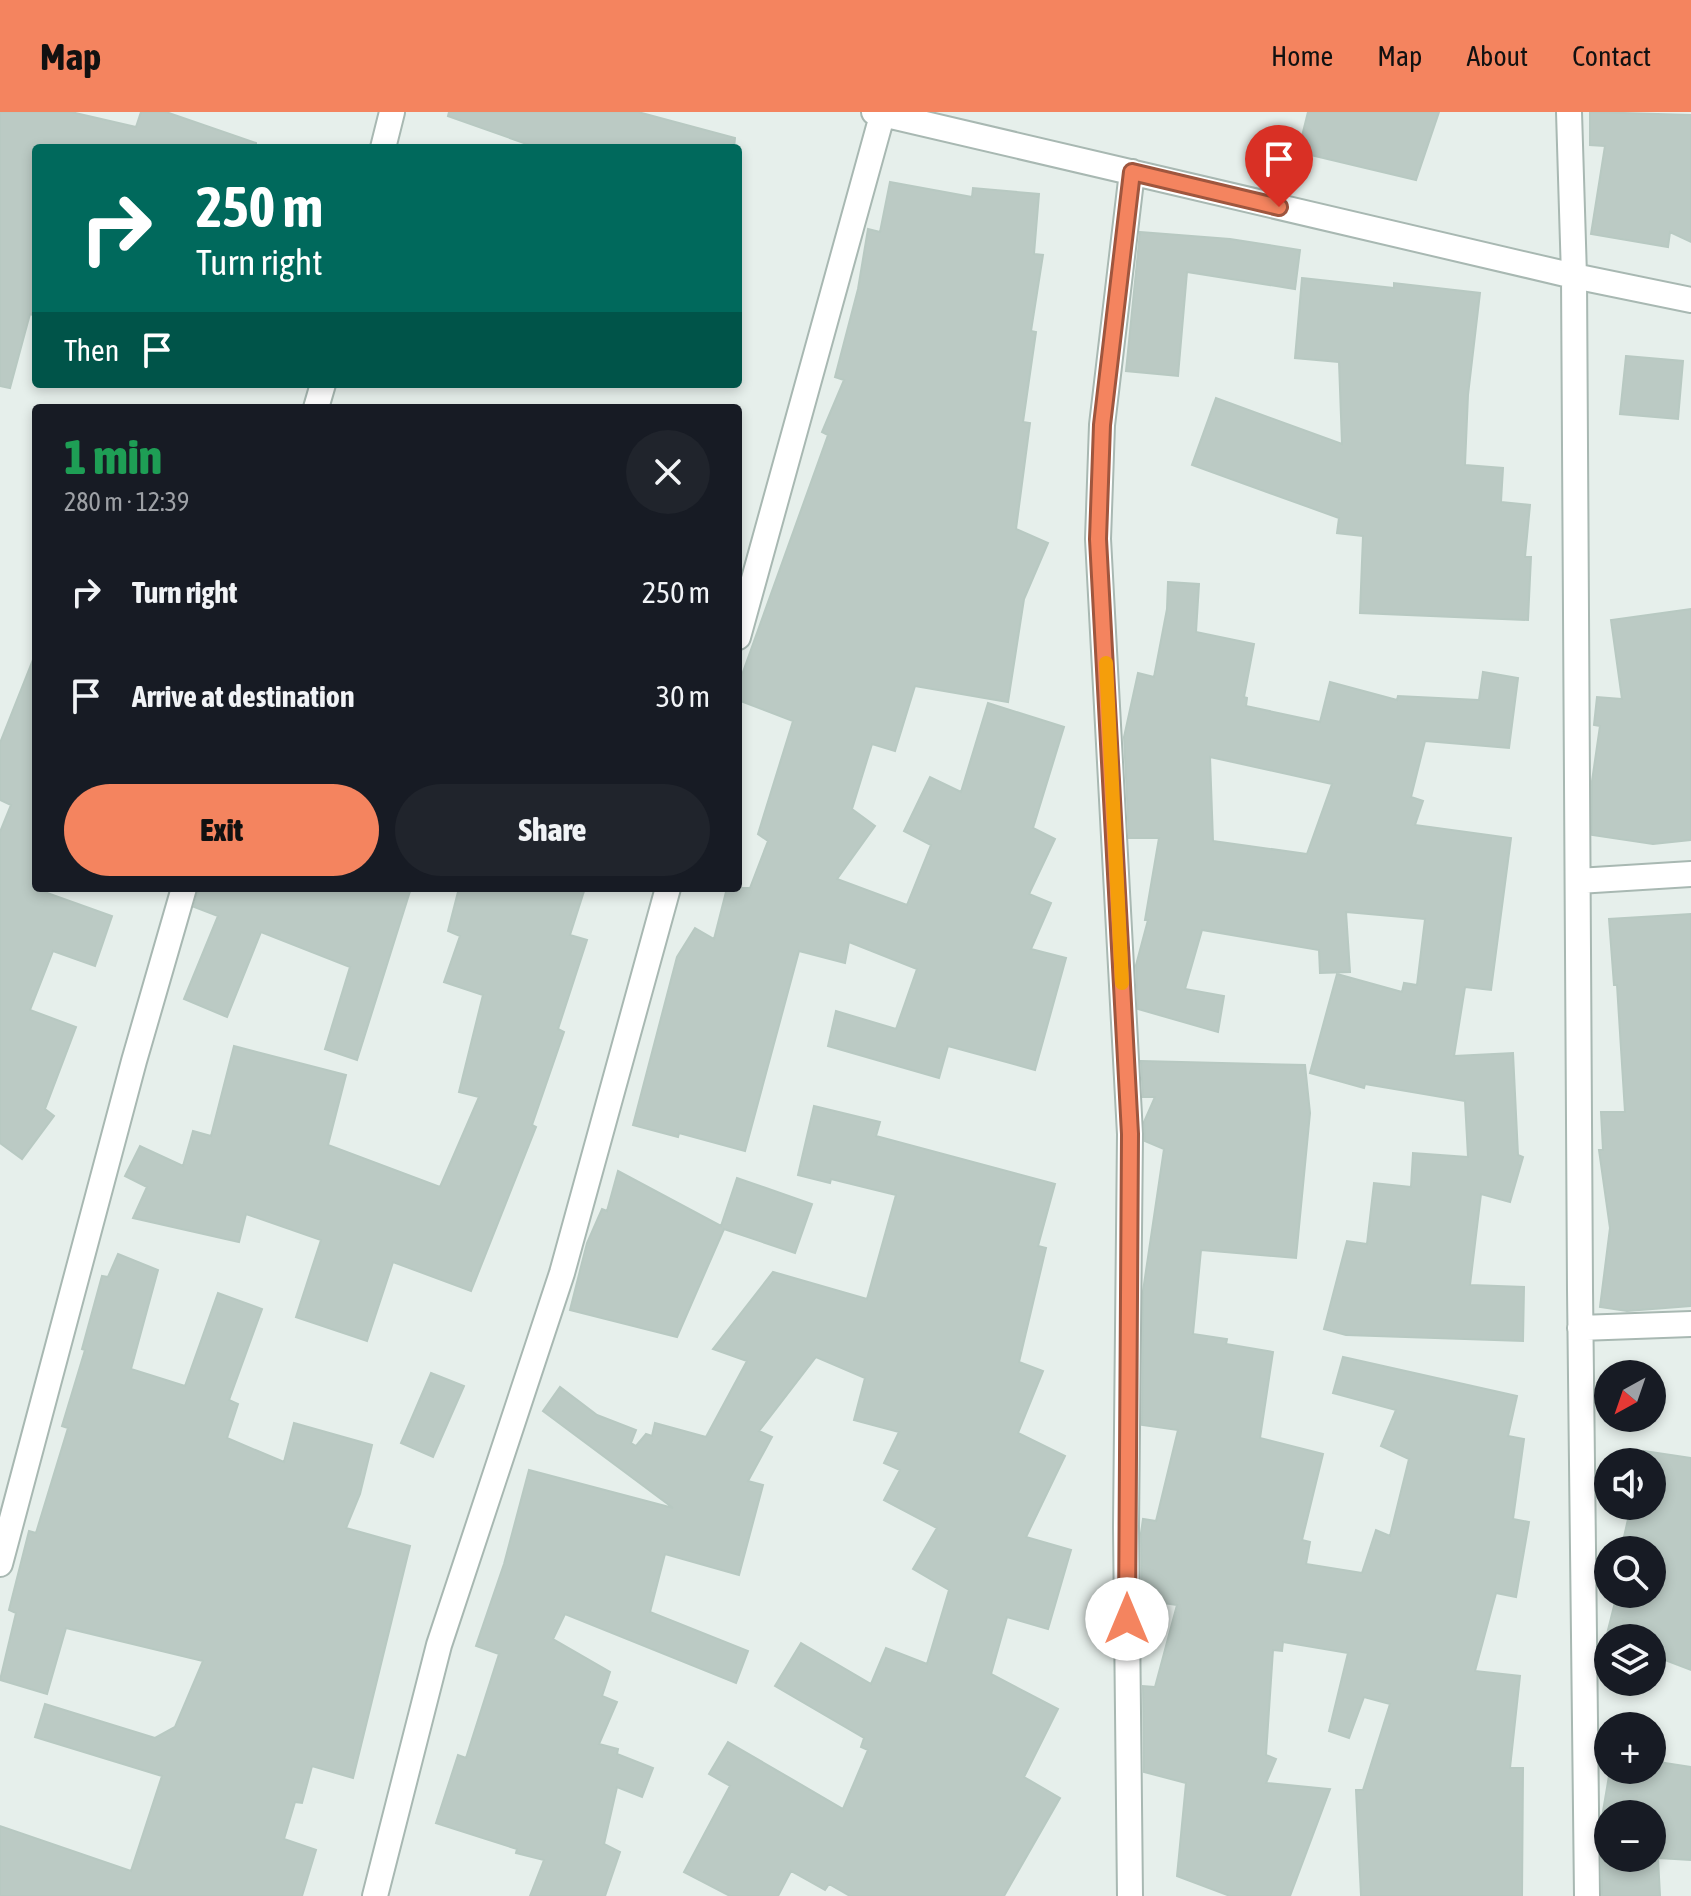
<!DOCTYPE html>
<meta charset="utf-8">
<style>
:root{--surface:#171b24;--page:#20242c;--text:#f1f3f6;--muted:#9ea1a6;--accent:#f4845f}
body{margin:0;font-family:"Asap Condensed",sans-serif;background:var(--page);color:var(--text);height:100vh;display:flex;flex-direction:column;font-size:30px;white-space:nowrap}
*{box-sizing:border-box;margin:0}
p{font-size:26px;color:var(--muted)}
.icon{flex:none;width:44px;height:44px;fill:none;stroke:currentColor;stroke-width:2;stroke-linecap:round;stroke-linejoin:round}
.map{position:relative;flex:1;overflow:hidden}
.panel{position:absolute;left:32px;top:292px;width:710px;height:488px;display:flex;flex-direction:column;background:var(--surface);border-radius:8px;box-shadow:0 4px 12px #0003}
.panel>*{flex:none}
.hud{position:absolute;left:32px;top:32px;width:710px;height:244px;border-radius:8px;box-shadow:0 4px 12px #0003;background:#00695c;color:#fff;overflow:hidden}
.needle{width:52px;rotate:220deg}
.tools{position:absolute;left:1594px;top:1248px;display:grid;gap:16px}
.tools a{display:grid;place-items:center;width:72px;height:72px;border-radius:50%;background:var(--surface);box-shadow:0 4px 12px #0003;font-size:40px}
.pin{position:absolute;display:grid;place-items:center;width:68px;height:68px;color:#fff;margin:-82px -34px;border-radius:50% 50% 50% 0;rotate:-45deg;box-shadow:0 0 8px #0007}
.pin .icon{rotate:45deg}
.me{position:absolute;width:88px;margin:-44px;rotate:0deg;stroke-linejoin:round;filter:drop-shadow(0 0 6px #0008)}
.turn{display:flex;align-items:center;gap:28px;height:168px;padding:0 32px;font-size:36px}
.turn .icon{width:104px;height:104px;stroke-width:2.5}
.turn b{display:block;font-size:56px;line-height:68px}
.then{display:flex;align-items:center;height:76px;padding:0 32px;background:#0003;gap:16px;font-size:30px}
.round{display:grid;place-items:center;flex:none;width:84px;height:84px;border-radius:42px;background:var(--page)}
.overview{display:flex;align-items:center;justify-content:space-between;height:136px;padding:0 32px}
h1{font-size:48px;font-weight:800;line-height:60px;color:#1e9e55}
.action{display:flex;gap:16px;margin-top:auto;padding:16px 32px}
.action a{flex:1;height:92px;border-radius:48px;background:var(--accent);color:#111;font-size:32px;font-weight:800;line-height:92px;text-align:center}
.action a+a{background:var(--page);color:var(--text)}
ul{padding:0;list-style:none}
li{display:flex;align-items:center;gap:24px;height:104px;padding:0 32px}
li div{flex:1}
li b{display:block;font-size:30px}
li em{font-style:normal}
header{display:flex;align-items:center;gap:48px;box-sizing:border-box;height:112px;padding:0 40px;background:var(--accent);color:#111}
header strong{font-size:38px}
nav{display:flex;gap:44px;margin-inline-start:auto;font-size:28px}
.map>svg:first-child{display:block}
</style>
<header>
<strong>Map</strong>
<nav><a>Home</a><a>Map</a><a>About</a><a>Contact</a></nav>
</header>
<div class="map">
<svg width="1691" height="1784" viewBox="0 0 1691 1784">
<rect width="100%" height="100%" fill="#e6efeb"/>
<!-- building -->
<path fill="#bbcac4" stroke="#b8c9c2" stroke-width="2" fill-rule="evenodd" d="M0 0H71L136 15 141 0H166L256 31V36H36V204L30 202 10 276 0 274Z
M449 0H638L735 26 734 36H538L448 4Z
M1308 0H1439L1416 68 1298 40Z
M1590 0 1691 3V130L1670 120 1668 135 1591 122 1605 34 1590 33Z
M890 70 972 85 973 76 1039 82 1034 142 1043 143 1031 219 1036 220 1023 310 1030 311 1016 417 1048 431 1024 487 1008 590 915 574 895 639 872 632 852 697 875 714 837 767 907 793 931 733 904 719 930 665 961 680 988 591 1064 615 1033 716 1055 727 1029 782 1051 791 1031 837 1066 846 1035 958 948 934 939 966 828 934 836 899 896 917 917 857 849 830 845 851 799 839 745 1039 679 1021 678 1025 633 1013 677 845 695 816 714 827 727 776H750L768 729 758 722 793 609 738 588V574L828 323 822 320 844 268 835 265 858 177 868 117 880 120Z
M1140 120 1230 127 1300 138 1295 177 1187 160 1178 264 1126 259Z
M1302 166 1394 176V171L1480 181 1468 283 1465 353 1503 356 1501 390 1530 393 1525 445H1531L1528 508 1360 501 1363 424 1337 421 1339 406 1192 353 1216 286 1342 332 1339 250 1295 246Z
M1626 244 1683 249 1678 307 1620 302Z
M1168 470 1199 472 1196 520 1254 532 1244 585 1247 586 1246 594 1320 610 1330 570 1397 588 1398 584 1479 588 1483 560 1518 566 1509 636 1425 629 1411 685 1423 689 1415 713 1511 726 1491 878 1465 875 1454 944 1513 941 1518 1043 1523 1045 1510 1090 1481 1082 1470 1173 1524 1175 1523 1229 1346 1223 1324 1217 1347 1129 1367 1132 1374 1071 1411 1075 1413 1041 1468 1045 1465 989 1365 972 1364 976 1310 961 1337 862 1402 880 1404 871 1417 873 1425 807 1346 800 1350 860 1320 861 1319 838 1202 818 1185 877 1224 884 1218 920 1138 897 1136 853 1148 808H1145L1159 726H1129L1124 625 1138 561 1154 565 1167 497ZM1210 645 1332 672 1307 742 1213 729Z
M1691 497V728L1653 732 1592 723V669L1600 614 1594 613 1597 585 1622 587 1611 508Z
M34 545 36 777 112 804 95 854 53 839 30 898 76 915 45 997 54 1004 22 1047 0 1031V720L11 693 0 688V631Z
M199 776H411L357 948 325 937 350 855 261 820 227 905 184 887 218 804 194 795Z
M459 776H585L570 823 587 828 558 917 564 920 532 1013 536 1015 471 1179 393 1150 367 1229 296 1205 321 1128 246 1102 239 1130 133 1106 147 1075 125 1064 140 1034 183 1054 193 1019 211 1024 234 934 346 963 328 1033 440 1075 479 985 459 980 483 883 444 870 460 824 448 819Z
M1691 802V1194L1627 1199 1600 1195 1610 1116 1599 1038H1603L1601 1000H1625L1617 873H1614L1609 807Z
M1141 949 1305 953 1310 1001 1296 1146 1201 1138 1193 1222 1227 1227 1226 1232 1273 1240 1260 1326 1323 1342 1302 1428 1310 1430 1306 1452 1362 1461 1376 1418 1390 1424 1409 1347 1381 1334 1396 1298 1333 1281 1343 1245 1517 1284 1508 1324 1524 1327 1513 1407 1529 1410 1516 1485 1496 1481 1475 1559 1520 1564 1510 1656H1523L1522 1784H1361L1356 1678H1363L1390 1592 1364 1585 1349 1626 1329 1619 1348 1541 1283 1530 1282 1539 1273 1538 1266 1643 1276 1647 1266 1671 1330 1677 1290 1784H1230L1177 1764 1186 1671 1144 1660 1143 1574 1155 1575 1177 1493 1142 1488 1141 1421 1143 1407 1156 1409 1178 1318 1142 1313 1143 1179 1164 1037 1145 1029 1144 1010 1155 985H1143Z
M814 994 880 1010 876 1024 1055 1072 1038 1134 1046 1136 1019 1250 1043 1259 1018 1321 1065 1344 1026 1425 1071 1438 1048 1517 1007 1505 991 1562 1058 1597 1024 1665 1060 1686 1004 1784H850L829 1772 825 1778 791 1759 778 1784H730L684 1760 730 1674 709 1662 728 1630 843 1697 868 1638 861 1635 864 1626 775 1574 801 1531 871 1572 886 1536 927 1552 949 1478 913 1457 937 1416 884 1388 900 1358 884 1351 899 1320 854 1308 865 1266 816 1245 759 1319 772 1325 748 1369 763 1373 739 1463 665 1442 650 1500 748 1539 736 1571 565 1502 553 1527 610 1560 602 1584 617 1590 599 1632 618 1637 617 1642 653 1656 642 1685 617 1675 604 1732 620 1740 605 1784H530L544 1748 516 1741 517 1737 436 1711 458 1643 466 1646 499 1542 476 1534 504 1452 529 1358 673 1396 543 1299 560 1275 597 1303 636 1318 631 1331 636 1334 646 1322 652 1324 655 1311 706 1325 747 1249 713 1237 773 1160 867 1187 896 1083 831 1067 830 1071 798 1063Z
M618 1059 721 1114 737 1066 812 1092 795 1141 724 1117 677 1225 570 1198 587 1131 602 1097 607 1099Z
M118 1142 158 1158 131 1257 185 1274 218 1181 262 1197 229 1288 238 1292 227 1326 284 1350 294 1311 372 1333 360 1382 346 1416 410 1434 353 1666 312 1654 302 1691 295 1690 284 1727 316 1738 302 1784H0V1714L131 1759 162 1664 35 1625 45 1592 155 1626 175 1615 203 1549 66 1516 47 1582 0 1568 16 1501 9 1498 29 1419 36 1421 68 1316 62 1314 85 1238 82 1237 102 1164 108 1165Z
M431 1261 464 1274 433 1345 401 1331Z
M1644 1339 1691 1346V1558L1652 1543V1526H1608V1531L1605 1530 1617 1482H1652V1438H1621L1631 1394H1652V1350H1641Z
M1652 1649 1691 1655V1748L1658 1746 1660 1784H1602L1601 1711 1610 1658H1652ZM1608 1702H1652V1746H1608Z"/>
<g fill="none" stroke-linecap="round" stroke-linejoin="round">
<!-- minor casing -->
<g stroke="#a8b8b2" stroke-width="28">
<path id="minor" d="M874 0 1574 164 1691 188
M1569 0 1574 164 1580 1178 1587 1784
M383 36 392 0
M316 296 323 272
M738 525 883 0
M1578 769 1691 762
M1580 1216 1691 1212
M0 1452 134 949 184 776
M375 1784 439 1533 562 1161 668 776
M1130 1784 1126 1415 1130 1022 1098 427 1102 313 1132 60"/>
</g>
<!-- minor -->
<use href="#minor" stroke="#fff" stroke-width="24"/>
</g>
<g fill="none" stroke-linecap="round" stroke-linejoin="round">
<!-- route casing -->
<g stroke="#9f563e" stroke-width="20">
<path id="route" d="M1127 1507 1130 1022 1098 427 1102 313 1132 60 1279 95"/>
</g>
<!-- route -->
<use href="#route" stroke="#f4845f" stroke-width="14"/>
<!-- slow -->
<path stroke="#f59e0b" stroke-width="14" d="M1106 551 1122 871"/>
</g>
</svg>
<div class="tools">
<a><svg class="needle" viewBox="-14 -14 28 28"><path d="M0-13l5 13h-10z" fill="#e53935"/><path d="M0 13l5-13h-10z" fill="#9ea1a6"/></svg></a>
<a><svg class="icon" aria-label="sound" viewBox="0 0 24 24"><path d="M4 9h4l5-4v14l-5-4H4zM17 9q2 3 0 6"/></svg></a>
<a><svg class="icon" aria-label="search" viewBox="0 0 24 24"><circle cx="10" cy="10" r="6"/><path d="M15 15l6 6"/></svg></a>
<a><svg class="icon" aria-label="layers" viewBox="0 0 24 24"><path d="M12 4l9 5-9 5-9-5zM3 14l9 5 9-5"/></svg></a>
<a>+</a>
<a>−</a>
</div>
<div class="pin" style="left:1279px;top:95px;background:#d93025"><svg class="icon" aria-label="arrive" viewBox="0 0 24 24"><path d="M6 21V4h12l-3 4 3 4H6"/></svg></div>
<svg class="me" style="left:1127px;top:1507px" viewBox="-20 -20 40 40"><circle r="19" fill="#fff"/><path d="M0-13L10 11 0 6-10 11z" fill="#f4845f"/></svg>
<div class="hud">
<div class="turn"><svg class="icon" aria-label="right" viewBox="0 0 24 24"><path d="M7 20v-9h11M14 6l5 5-5 5"/></svg><div><b>250 m</b>Turn right</div></div>
<div class="then">Then<svg class="icon" aria-label="arrive" viewBox="0 0 24 24"><path d="M6 21V4h12l-3 4 3 4H6"/></svg></div>
</div>
<section class="panel">
<div class="overview"><div><h1>1 min</h1><p>280 m · 12:39</p></div><a class="round"><svg class="icon" aria-label="close" viewBox="0 0 24 24"><path d="M6 6l12 12M18 6L6 18"/></svg></a></div>
<ul>
<li><svg class="icon" aria-label="right" viewBox="0 0 24 24"><path d="M7 20v-9h11M14 6l5 5-5 5"/></svg><div><b>Turn right</b></div><em>250 m</em></li>
<li><svg class="icon" aria-label="arrive" viewBox="0 0 24 24"><path d="M6 21V4h12l-3 4 3 4H6"/></svg><div><b>Arrive at destination</b></div><em>30 m</em></li>
</ul>
<div class="action"><a>Exit</a><a>Share</a></div>
</section>
</div>
